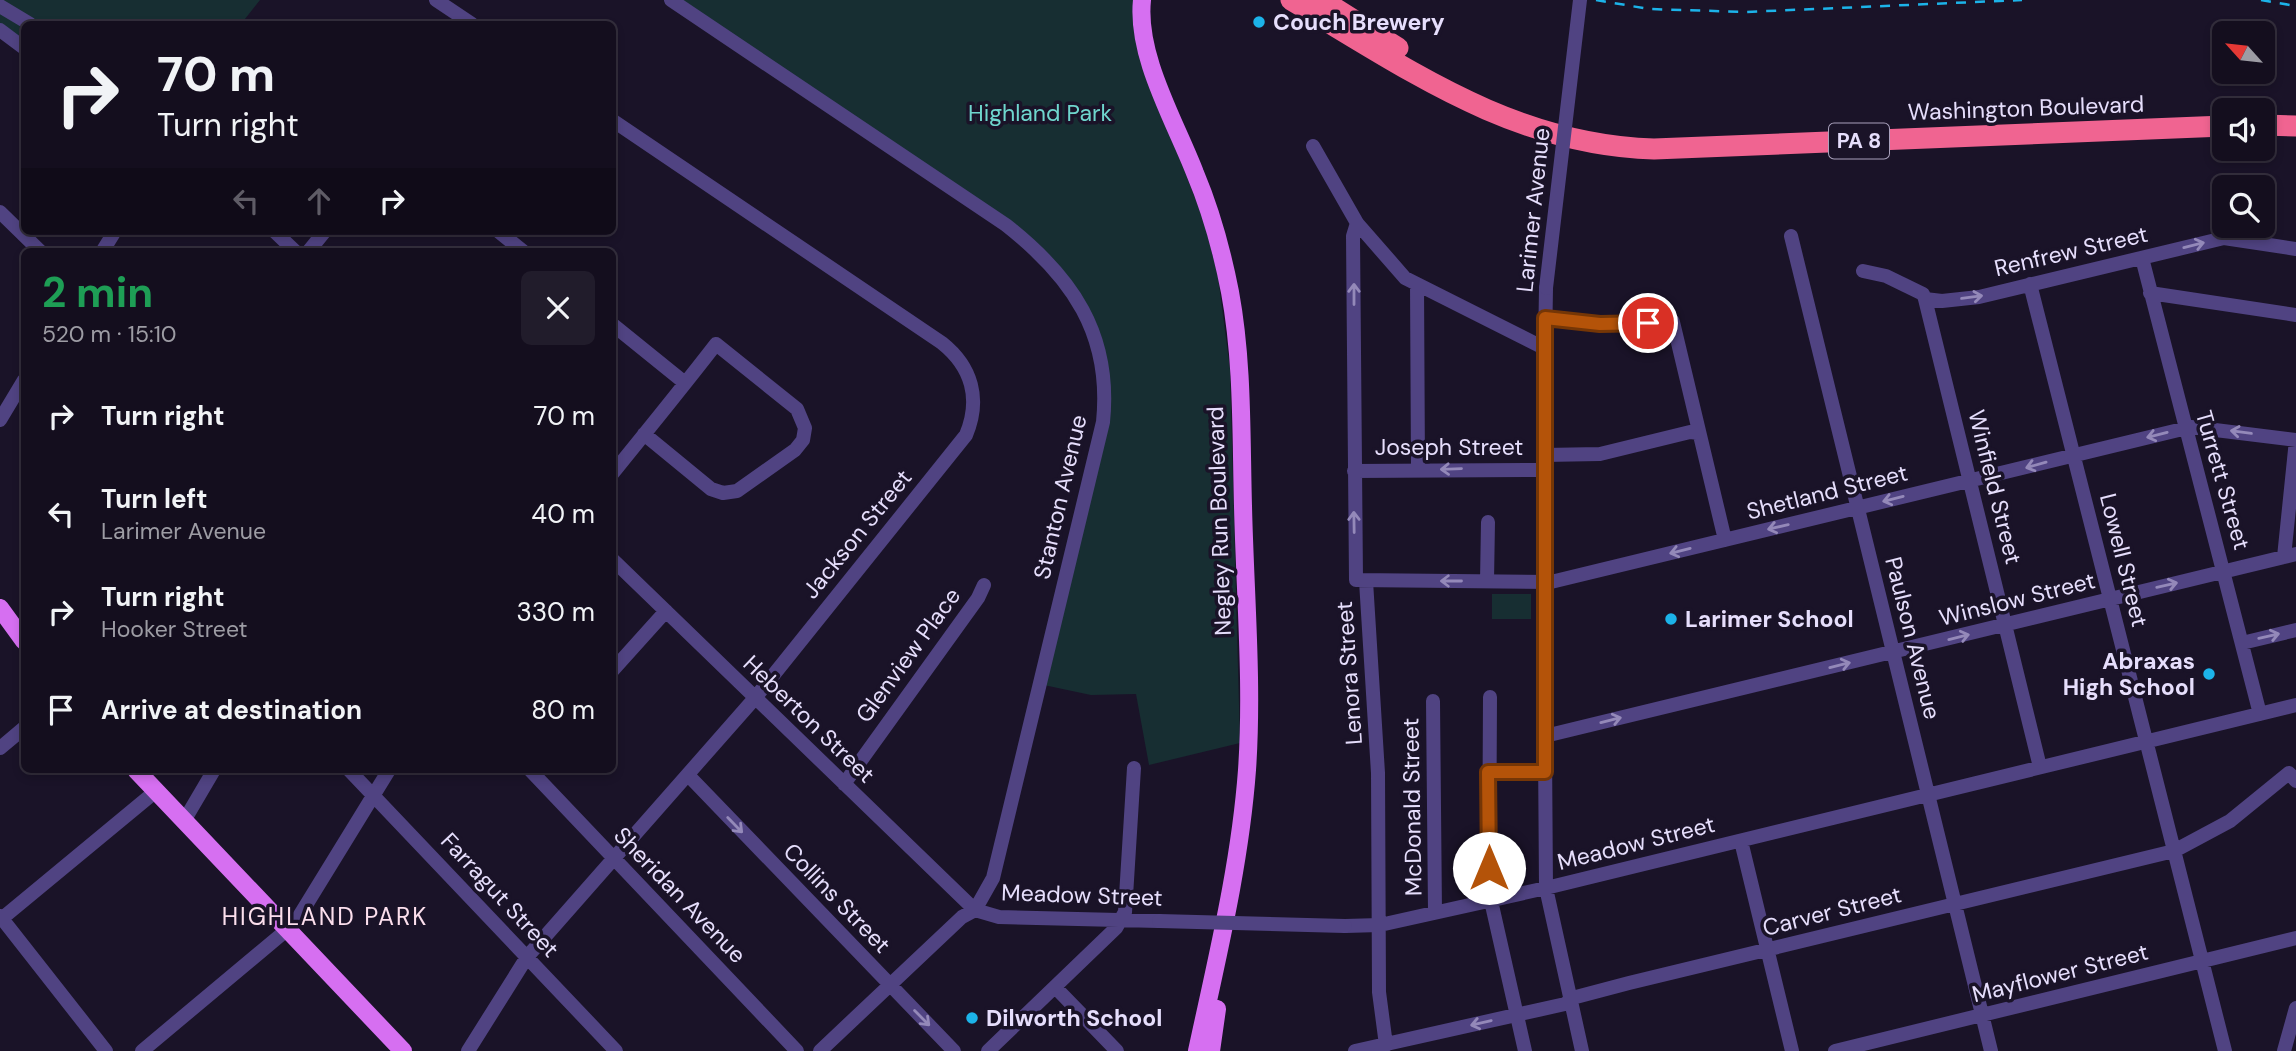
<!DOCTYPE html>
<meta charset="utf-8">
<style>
:root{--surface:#140e1e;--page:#211c2b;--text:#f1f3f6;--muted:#9d9ca4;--line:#332e3c}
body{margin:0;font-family:"DM Sans",sans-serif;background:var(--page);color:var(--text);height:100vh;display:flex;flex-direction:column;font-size:26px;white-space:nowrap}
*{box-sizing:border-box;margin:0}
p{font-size:23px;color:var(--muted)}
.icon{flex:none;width:38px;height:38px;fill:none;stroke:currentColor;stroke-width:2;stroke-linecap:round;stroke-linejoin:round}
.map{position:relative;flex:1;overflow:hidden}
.drawer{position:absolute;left:21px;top:248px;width:595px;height:525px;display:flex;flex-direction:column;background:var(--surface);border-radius:10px;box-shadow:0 4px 10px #0003,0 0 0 2px var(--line)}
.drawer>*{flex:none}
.hud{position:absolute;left:21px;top:21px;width:595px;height:214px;border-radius:10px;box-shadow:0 4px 10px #0003,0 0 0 2px var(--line);background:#140e1e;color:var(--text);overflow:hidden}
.needle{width:46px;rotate:297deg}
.tools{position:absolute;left:2212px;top:21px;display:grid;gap:14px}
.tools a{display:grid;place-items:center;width:63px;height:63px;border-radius:10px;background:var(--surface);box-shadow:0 4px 10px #0003,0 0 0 2px var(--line);font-size:35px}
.pin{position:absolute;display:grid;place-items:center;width:60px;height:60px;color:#fff;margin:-30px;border:4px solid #fff;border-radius:50%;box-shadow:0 2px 7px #0007}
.me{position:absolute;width:77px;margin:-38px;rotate:0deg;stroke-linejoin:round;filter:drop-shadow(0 0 5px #0008)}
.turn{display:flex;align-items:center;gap:24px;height:147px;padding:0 21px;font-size:32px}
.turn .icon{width:91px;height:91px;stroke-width:2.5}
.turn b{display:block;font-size:49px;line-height:60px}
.lanes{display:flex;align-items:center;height:66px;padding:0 21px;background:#0003;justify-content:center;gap:35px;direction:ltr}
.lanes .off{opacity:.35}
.round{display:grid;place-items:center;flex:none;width:74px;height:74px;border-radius:10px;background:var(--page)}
.summary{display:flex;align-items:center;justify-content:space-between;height:119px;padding:0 21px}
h1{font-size:42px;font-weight:700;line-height:52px;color:#1e9e55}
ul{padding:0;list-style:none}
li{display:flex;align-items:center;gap:21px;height:98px;padding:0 21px}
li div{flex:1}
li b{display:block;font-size:26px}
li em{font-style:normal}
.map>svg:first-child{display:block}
</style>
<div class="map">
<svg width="2296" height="1051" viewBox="0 0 2296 1051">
<rect width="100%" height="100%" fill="#1a1328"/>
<!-- green -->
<path fill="#172e32" d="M0 0H260L241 24H24V48L0 30Z
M671 0H1134L1133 26 1138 52 1204 221 1218 277 1230 369 1240 743 1149 765 1136 694 1091 695 1039 684 1097 450 1100 361 1072 290 1042 254Z
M1492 594H1531V619H1492Z"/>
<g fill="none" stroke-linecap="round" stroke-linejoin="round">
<!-- minor -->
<path stroke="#504382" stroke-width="14" d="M436 0 472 24
M671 0 1006 225C1072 277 1112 334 1103 422L993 878 975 910 962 917 820 1051
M0 6 30 24
M0 30 24 48
M1313 146 1357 223 1405 278 1544 348
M0 212 41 252
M1357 223 1353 236 1356 580 1551 582 2191 427 2296 440
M274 231 296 252
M498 231 524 252
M1791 236 1991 1051
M102 252 115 231
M308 252 325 231
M2142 258 2260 714
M1863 271 1886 276 1923 294 1925 299 1942 301 1979 297 2224 238 2296 249
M1417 284 1418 470
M2030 284 2225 1051
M1546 288 1543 470 1546 888 1582 1051
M2150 293 2296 315
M1925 299 2040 767
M1545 318 1600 324 1673 322 1725 540
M612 324 685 383
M0 420 24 380
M1544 455 1600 454 1690 432 1699 433
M1354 471 1543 470
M612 474C647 431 682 388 716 344L797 409 805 428 803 440 795 450 737 491 723 493 711 489 644 434
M2284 557 2296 440
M612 559 975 910 999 917 1159 921
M1366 581 1378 773 1379 992 1386 1045
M1487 581 1488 522
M2242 643 2296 630
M612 671 666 611
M1490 697 1489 892 1525 1051
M1433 701 1435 912
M1545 736 2296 554
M0 748 24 728
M349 770 616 1051
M530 770 797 1051
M1488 772H1545
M688 775 954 1051
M844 784 978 598 984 585
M184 821 214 770
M1741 841 1792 1051
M0 916 106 1051
M0 920 156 791
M1345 926 1380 925 1546 888 2296 705
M1055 987 1117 1051
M142 1051 295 923 389 770
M468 1051 527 957 755 698 966 435C981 399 972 367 942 343L612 120
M988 1051 1116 928 1125 912 1134 768
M1355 1051 1565 1004 1576 997 1629 983 2174 851 2230 821 2289 773 2296 781
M1835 1051 2296 938
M2284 1051 2296 1008"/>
<!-- major -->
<path stroke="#d66ff1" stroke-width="18" d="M1142 0C1136 56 1175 121 1195 173 1211 211 1222 251 1230 292 1243 362 1241 435 1243 506 1245 594 1253 683 1247 770 1240 865 1217 958 1197 1051
M0 608 24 641
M136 770 403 1051
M1211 1051 1217 1009"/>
<!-- highway -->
<path stroke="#f06491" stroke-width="21" d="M1291 0C1408 69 1513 145 1654 149L2224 126
M1322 0 1398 48
M2263 125 2296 126"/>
<!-- rail -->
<path stroke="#1cb3e9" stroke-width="2.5" stroke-dasharray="10 9" stroke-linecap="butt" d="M1596 0 1649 9 1746 12 2022 0
M2261 0 2296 6"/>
<!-- minor-bridge -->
<path stroke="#504382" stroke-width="14" d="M1546 288 1580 0
M1159 921 1345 926"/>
</g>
<!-- one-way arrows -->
<defs><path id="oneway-shaft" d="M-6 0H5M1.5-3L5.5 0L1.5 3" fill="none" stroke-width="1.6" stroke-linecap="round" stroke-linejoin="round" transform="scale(1.75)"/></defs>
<g stroke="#9489b9">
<use href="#oneway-shaft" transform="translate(2194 245) rotate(-14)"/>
<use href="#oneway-shaft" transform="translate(1354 294) rotate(-90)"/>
<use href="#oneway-shaft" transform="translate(1972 297) rotate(-8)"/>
<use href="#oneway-shaft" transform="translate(2241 432) rotate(-172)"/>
<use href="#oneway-shaft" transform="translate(2157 435) rotate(166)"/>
<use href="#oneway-shaft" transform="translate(2036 465) rotate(164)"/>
<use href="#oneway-shaft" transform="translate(1451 469) rotate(178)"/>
<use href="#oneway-shaft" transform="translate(1893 499) rotate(166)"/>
<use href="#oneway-shaft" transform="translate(1354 522) rotate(-91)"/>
<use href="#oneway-shaft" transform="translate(1778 527) rotate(167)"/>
<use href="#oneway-shaft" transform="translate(1680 551) rotate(166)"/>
<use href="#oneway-shaft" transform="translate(1451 581) rotate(180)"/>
<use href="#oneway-shaft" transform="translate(2167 585) rotate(-13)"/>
<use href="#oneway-shaft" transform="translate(2269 636) rotate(-13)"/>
<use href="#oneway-shaft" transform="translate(1959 637) rotate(-14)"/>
<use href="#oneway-shaft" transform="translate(1840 665) rotate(-14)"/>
<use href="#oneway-shaft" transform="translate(1611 720) rotate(-14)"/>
<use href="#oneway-shaft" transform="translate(735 825) rotate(46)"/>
<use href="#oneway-shaft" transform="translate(922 1018) rotate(45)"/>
<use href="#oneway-shaft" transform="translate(1481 1023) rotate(167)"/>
</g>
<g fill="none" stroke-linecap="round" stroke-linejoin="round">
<!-- route casing -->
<g stroke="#753606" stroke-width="18">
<path id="route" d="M1489 868 1488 772H1545V318L1600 324 1648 323"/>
</g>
<!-- route -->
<use href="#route" stroke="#b45309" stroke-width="12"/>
</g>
<!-- markers -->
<g fill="#1cb3e9" stroke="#1a1328" stroke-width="2.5">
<circle cx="1259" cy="22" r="7"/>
<circle cx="1671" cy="619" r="7"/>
<circle cx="2209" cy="674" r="7"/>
<circle cx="972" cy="1018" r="7"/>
</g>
<g text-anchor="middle" stroke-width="7" stroke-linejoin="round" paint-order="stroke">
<!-- shield labels -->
<rect fill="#1a1328" stroke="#a9a1bc" stroke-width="2" x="1829" y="123.5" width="60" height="35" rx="5"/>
<g font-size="21" font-weight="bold" fill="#e6defc">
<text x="1859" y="148">PA 8</text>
</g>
<!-- poi labels -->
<g font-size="23" font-weight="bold" fill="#e6defc" stroke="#1a1328" text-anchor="start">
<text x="1273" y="30">Couch Brewery</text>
<text x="1685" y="627">Larimer School</text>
<text x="2195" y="669" text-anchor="end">Abraxas<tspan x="2195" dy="26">High School</tspan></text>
<text x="986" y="1026">Dilworth School</text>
</g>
<!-- street labels -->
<g font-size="23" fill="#e6defc" stroke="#1a1328">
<text transform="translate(2026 108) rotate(-2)" y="8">Washington Boulevard</text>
<text transform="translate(1533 210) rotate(-84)" y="8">Larimer Avenue</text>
<text transform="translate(2071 251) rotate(-13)" y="8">Renfrew Street</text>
<text x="1449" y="455">Joseph Street</text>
<text transform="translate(2223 480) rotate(74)" y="8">Turrett Street</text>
<text transform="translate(1995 487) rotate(76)" y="8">Winfield Street</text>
<text transform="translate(1827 492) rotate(-14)" y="8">Shetland Street</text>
<text transform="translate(1060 497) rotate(-77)" y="8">Stanton Avenue</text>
<text transform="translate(1219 521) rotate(-92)" y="8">Negley Run Boulevard</text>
<text transform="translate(857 534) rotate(-51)" y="8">Jackson Street</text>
<text transform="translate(2124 560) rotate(76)" y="8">Lowell Street</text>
<text transform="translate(2017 599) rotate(-14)" y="8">Winslow Street</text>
<text transform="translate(1913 638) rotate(76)" y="8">Paulson Avenue</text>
<text transform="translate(908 655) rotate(-54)" y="8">Glenview Place</text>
<text transform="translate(1349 673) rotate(-94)" y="8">Lenora Street</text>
<text transform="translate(809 719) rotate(44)" y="8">Heberton Street</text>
<text transform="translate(1412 807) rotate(-91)" y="8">McDonald Street</text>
<text transform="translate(1636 843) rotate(-14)" y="8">Meadow Street</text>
<text transform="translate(500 895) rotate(47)" y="8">Farragut Street</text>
<text transform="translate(680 895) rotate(46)" y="8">Sheridan Avenue</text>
<text transform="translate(1082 895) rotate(2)" y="8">Meadow Street</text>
<text transform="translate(837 898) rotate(46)" y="8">Collins Street</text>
<text transform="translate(1832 911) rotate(-14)" y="8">Carver Street</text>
<text transform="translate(2060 973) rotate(-14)" y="8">Mayflower Street</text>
</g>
<!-- park labels -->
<g font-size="23" fill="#6fd6cd" stroke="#1a1328">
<text x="1040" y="121">Highland Park</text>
</g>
<!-- neighbourhood labels -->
<g font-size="24" letter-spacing="2" fill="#fcdfed" stroke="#1a1328">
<text x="325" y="925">HIGHLAND PARK</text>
</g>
</g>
</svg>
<div class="tools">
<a><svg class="needle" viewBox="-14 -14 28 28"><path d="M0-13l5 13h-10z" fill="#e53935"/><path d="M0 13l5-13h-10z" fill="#9d9ca4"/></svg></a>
<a><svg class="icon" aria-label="sound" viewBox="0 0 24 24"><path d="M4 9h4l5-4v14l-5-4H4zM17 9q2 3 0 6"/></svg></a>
<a><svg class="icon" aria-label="search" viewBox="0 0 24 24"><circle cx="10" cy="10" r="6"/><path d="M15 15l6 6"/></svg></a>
</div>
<div class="pin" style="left:1648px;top:323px;background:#d93025"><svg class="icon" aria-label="arrive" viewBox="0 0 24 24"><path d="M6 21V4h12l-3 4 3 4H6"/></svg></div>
<svg class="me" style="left:1489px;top:868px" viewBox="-20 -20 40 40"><circle r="19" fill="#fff"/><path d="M0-13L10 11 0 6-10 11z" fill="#b45309"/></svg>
<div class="hud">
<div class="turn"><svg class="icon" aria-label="right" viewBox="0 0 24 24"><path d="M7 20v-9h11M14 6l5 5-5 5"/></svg><div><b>70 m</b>Turn right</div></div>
<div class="lanes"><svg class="icon off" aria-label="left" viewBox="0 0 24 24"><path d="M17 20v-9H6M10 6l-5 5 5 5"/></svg><svg class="icon off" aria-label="ahead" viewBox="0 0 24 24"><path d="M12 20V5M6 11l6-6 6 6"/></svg><svg class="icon" aria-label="right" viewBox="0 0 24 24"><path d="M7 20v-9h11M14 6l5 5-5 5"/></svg></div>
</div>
<section class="drawer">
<div class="summary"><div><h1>2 min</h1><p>520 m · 15:10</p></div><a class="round"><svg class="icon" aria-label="close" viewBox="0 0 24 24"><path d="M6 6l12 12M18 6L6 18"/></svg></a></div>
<ul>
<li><svg class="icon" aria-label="right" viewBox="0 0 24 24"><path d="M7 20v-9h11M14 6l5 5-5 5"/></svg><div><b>Turn right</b></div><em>70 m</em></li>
<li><svg class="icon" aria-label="left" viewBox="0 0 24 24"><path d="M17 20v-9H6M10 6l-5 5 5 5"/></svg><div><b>Turn left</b><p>Larimer Avenue</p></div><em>40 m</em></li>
<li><svg class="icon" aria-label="right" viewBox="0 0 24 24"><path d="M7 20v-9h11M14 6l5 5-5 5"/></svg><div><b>Turn right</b><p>Hooker Street</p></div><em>330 m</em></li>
<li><svg class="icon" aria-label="arrive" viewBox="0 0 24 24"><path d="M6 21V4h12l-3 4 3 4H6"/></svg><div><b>Arrive at destination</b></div><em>80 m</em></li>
</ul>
</section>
</div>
